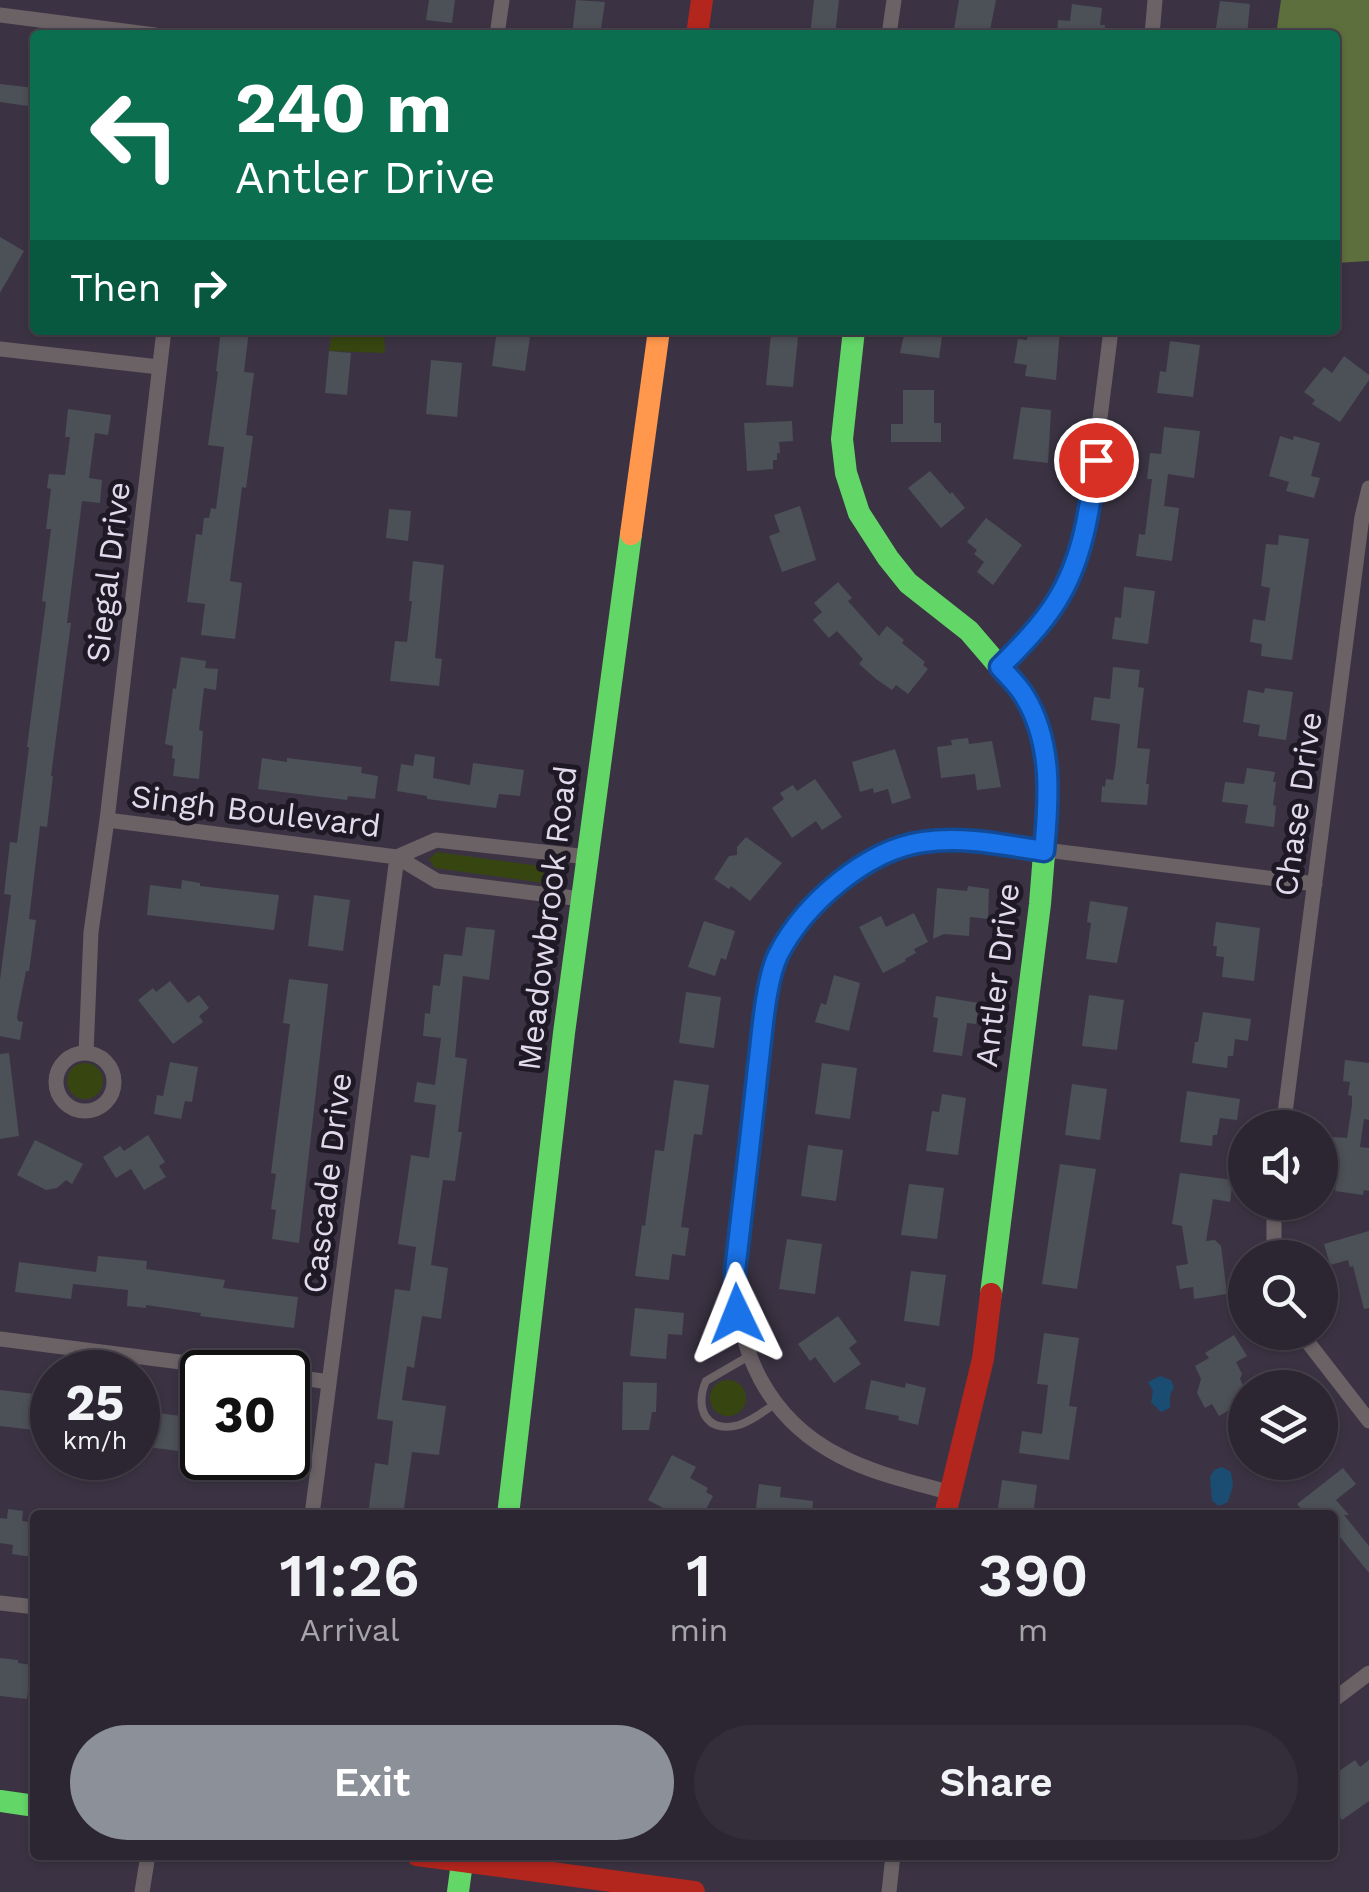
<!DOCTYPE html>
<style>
:root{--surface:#2c2632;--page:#342e3a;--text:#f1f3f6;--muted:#a6a5ac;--line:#48434d;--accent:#8c9099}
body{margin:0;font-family:"Work Sans",sans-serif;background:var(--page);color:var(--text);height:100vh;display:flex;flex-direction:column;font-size:38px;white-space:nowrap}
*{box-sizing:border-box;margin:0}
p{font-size:32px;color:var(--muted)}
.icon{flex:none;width:55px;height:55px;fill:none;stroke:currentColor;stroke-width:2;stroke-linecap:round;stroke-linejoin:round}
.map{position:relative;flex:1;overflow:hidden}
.panel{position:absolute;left:30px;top:1510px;width:1308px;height:350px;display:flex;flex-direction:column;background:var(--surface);border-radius:10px;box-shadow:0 2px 8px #0004,0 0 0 2px var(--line)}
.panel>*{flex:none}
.guide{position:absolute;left:30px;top:30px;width:1310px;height:305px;border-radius:10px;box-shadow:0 2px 8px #0004,0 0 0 2px var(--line);background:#0b6e4f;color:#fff;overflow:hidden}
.fabs{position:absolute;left:1228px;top:1110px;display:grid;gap:20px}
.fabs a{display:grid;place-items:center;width:110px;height:110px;border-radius:50%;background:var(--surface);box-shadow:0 2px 8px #0004,0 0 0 2px var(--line);font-size:50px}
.speed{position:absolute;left:30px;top:1350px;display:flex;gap:20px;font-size:50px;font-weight:700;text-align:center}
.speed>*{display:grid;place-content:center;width:130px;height:130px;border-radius:50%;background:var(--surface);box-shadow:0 2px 8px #0004,0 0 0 2px var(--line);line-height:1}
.speed small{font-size:25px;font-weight:400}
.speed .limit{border:5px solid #111;border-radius:15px;background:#fff;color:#111}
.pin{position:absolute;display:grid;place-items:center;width:85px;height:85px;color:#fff;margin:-42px;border:5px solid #fff;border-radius:50%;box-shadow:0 2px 10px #0007}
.me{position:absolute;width:110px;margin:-55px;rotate:358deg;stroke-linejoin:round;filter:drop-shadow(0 0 8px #0008)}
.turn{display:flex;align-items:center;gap:35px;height:210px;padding:0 40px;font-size:45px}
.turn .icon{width:130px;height:130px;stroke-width:2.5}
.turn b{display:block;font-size:70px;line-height:85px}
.then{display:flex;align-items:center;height:95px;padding:0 40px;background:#0003;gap:20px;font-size:38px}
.eta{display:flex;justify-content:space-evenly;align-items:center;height:170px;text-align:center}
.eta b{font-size:60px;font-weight:600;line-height:70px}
.cta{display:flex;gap:20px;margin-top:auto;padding:20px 40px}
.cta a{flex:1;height:115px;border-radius:60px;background:var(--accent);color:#fff;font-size:40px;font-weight:600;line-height:115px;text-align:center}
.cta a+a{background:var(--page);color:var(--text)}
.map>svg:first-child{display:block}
</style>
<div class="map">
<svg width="1369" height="1892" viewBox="0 0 1369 1892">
<rect width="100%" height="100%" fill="#3b3343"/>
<!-- green -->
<path fill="#374510" d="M332 330 384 333 385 353 329 351Z
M437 852 554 868 560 877 552 884 435 868 429 859Z
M67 1081a18 18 0 1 1 36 0a18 18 0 1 1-36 0Z
M710 1398a18 18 0 1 1 36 0a18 18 0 1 1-36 0Z"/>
<!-- forest -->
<path fill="#5e6f3e" d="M1281 0H1369V261L1335 263V35H1276Z"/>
<!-- water -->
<path fill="#1b4c72" d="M1160 1376 1171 1380 1174 1387 1170 1395V1408L1161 1412 1151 1402 1153 1391 1148 1382Z
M1222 1467 1231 1472 1233 1486 1228 1502 1219 1506 1212 1501 1210 1477 1214 1470Z"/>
<!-- building -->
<path fill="#4c5057" d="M429 0H455L452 23 426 20Z
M576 0 605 2 600 35H572Z
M814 0H839L835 35H810Z
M959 0H996L989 35H953Z
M1220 1 1250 4 1247 35H1215Z
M1072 4 1102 8 1100 25H1105L1104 35H1057L1058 20 1070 21Z
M0 84 35 88V107L0 102Z
M0 237 24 251 0 293Z
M221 330H249L244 372 254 373 246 435 253 436 246 488 242 487 230 581 242 583 235 639 201 635 205 604 187 602 196 534 202 535 204 518H209L211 508 216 509 224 447 208 445 218 372 216 371Z
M497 330H531L525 371 492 366Z
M905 330H943L939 358 900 353Z
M1029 330H1060L1056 380 1025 376 1027 365 1014 363 1018 339 1027 340Z
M771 334 798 337 793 387 766 385Z
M1170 341 1200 345 1193 397 1157 393 1160 371 1166 372Z
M329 351 351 353 347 395 325 393Z
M1344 356 1369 375V380L1340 422 1312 404 1315 400 1304 392 1324 367 1332 373Z
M431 360 462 363 457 417 426 414Z
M903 390H934V423H941V442H891V424H903Z
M1021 407 1051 410 1048 463 1013 459Z
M68 409 111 415 108 435 95 433 89 478 102 480 100 503 82 501 67 623H71L51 776H53L47 827 40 826 29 919 36 920 29 971H26L17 1017 18 1021 23 1022 20 1040 0 1036V980L11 895 4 894 10 842 17 843 29 747H27L46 602 42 601 51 529H46L51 489 47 488 49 474 65 475 70 437H65Z
M792 421 793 441 779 442 780 453H777V460H773V469L747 471 744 423Z
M1164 427 1200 431 1194 478 1168 474 1164 506 1179 508 1172 561 1136 556 1139 534 1145 535 1152 479H1147L1150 453 1161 454Z
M1280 436 1293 440 1294 436 1320 443 1311 476 1320 478 1314 498 1286 491 1289 482 1269 476Z
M930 471 950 494 952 492 965 508 941 528 908 488Z
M800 506 816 560 782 572 769 536 780 532 774 515Z
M389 509 411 511 408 541 386 538Z
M986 518 1022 545 993 585 977 572 984 562 974 554 977 550 967 542Z
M1279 535 1309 539 1292 660 1261 656 1262 644 1250 642 1253 619 1265 621 1270 588 1261 586 1266 544 1278 545Z
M413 561 444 565 435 658 442 659 439 686 390 681 395 641 407 642 412 601H409Z
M838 582 852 598 848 601 879 636 887 626 904 640 902 643 925 662 923 665 928 669 908 694 896 685 892 690 876 679 859 664 863 659 837 631 829 638 813 620 822 612 814 603Z
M1124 587 1155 591 1148 644 1112 639 1115 617 1121 618Z
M181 657 206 661 205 668 218 669 216 690 204 688 199 730 203 731 199 779 173 776 175 759 172 758 173 746 165 744 173 688 176 689Z
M1113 667 1140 670 1138 687 1144 688 1137 748 1150 749 1146 784H1149L1147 805 1101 802 1102 786 1105 787 1106 779 1113 780 1115 769 1120 724 1091 720 1094 697 1110 699Z
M1265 688 1293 692 1286 740 1258 736 1260 725 1243 722 1248 690 1264 693Z
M968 738 969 744 992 741 1001 787 977 790 975 774 941 778 937 747 952 745 951 740Z
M895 749 911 798 892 804 888 789 874 793 873 788 860 792 852 762Z
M415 754 435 757 433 778 470 785 473 763 524 770 520 796 499 794 496 808 427 799V796L397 791 401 764 413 766Z
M262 758 287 762V758L362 767 361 773 378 776 375 799 348 796 347 800 258 789Z
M1247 768 1275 772 1273 782H1276L1273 805 1276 806 1274 827 1245 823 1248 805 1222 802 1225 782 1244 784Z
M815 779 842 817 822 830 816 821 792 838 772 808 784 799 780 793 793 785 797 791Z
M746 837 782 863 750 901 731 886 729 889 714 879 729 856 737 855V847Z
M182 880 200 883V886L279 895 274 930 147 915 150 885 181 889Z
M968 886 989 889 988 919 970 917 969 936 944 934 933 939 937 888 967 891Z
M314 895 350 900 343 951 308 946Z
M1090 901 1128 907 1117 963 1086 959 1091 923 1087 922Z
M914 913 928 942 914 949 916 953 905 959 906 961 883 973 859 927 881 916 886 927Z
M704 921 735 931 726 960 721 958 715 976 688 967Z
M1216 922 1260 928 1254 981 1222 977 1224 957 1216 956 1217 946H1213Z
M466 927 495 930 489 980 463 976 455 1057 467 1059 458 1132H462L455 1181 443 1180 431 1265 448 1268 441 1319 422 1316 414 1368 407 1366 402 1400 446 1406 439 1455 412 1452 403 1515 368 1514 375 1463 388 1465 393 1421 377 1419 395 1289 410 1291 416 1247 398 1244 411 1155 429 1158 436 1105 414 1102 417 1082 435 1085 441 1038 423 1036 425 1013 430 1014 433 985 440 986 444 954 462 956Z
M834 975 860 983 849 1031 815 1022 821 1003 826 1005Z
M289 979 328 984 299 1243 272 1239 276 1210 271 1209 276 1174 271 1173 290 1024 283 1023Z
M170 981 188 1003 199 995 209 1008 199 1016 203 1022 173 1044 138 1000 153 988 156 992Z
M686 992 721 997 714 1048 679 1043Z
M1089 995 1124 1000 1117 1050 1082 1046Z
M936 996 979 1003 976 1024 967 1023 962 1056 933 1052 938 1018 933 1017Z
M1203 1012 1251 1019 1248 1041 1235 1039 1233 1056H1228L1227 1068 1192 1063 1195 1042H1198Z
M9 1053 19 1136 0 1139V1054Z
M1345 1060 1369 1063V1120L1364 1119 1360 1147 1369 1148V1191L1364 1190 1363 1195 1335 1191 1340 1159 1330 1158 1333 1137 1347 1138 1352 1105V1096L1348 1095 1350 1082 1343 1081Z
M170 1062 198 1067 192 1102 185 1101 181 1119 154 1114 157 1095 163 1096Z
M822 1063 857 1068 850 1119 815 1114Z
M674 1080 709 1085 702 1135 694 1134 681 1227 689 1228 685 1256 672 1254 669 1280 635 1276 642 1225 645 1226 655 1150 664 1151Z
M1072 1084 1107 1089 1100 1140 1065 1135Z
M1187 1091 1240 1099 1237 1120 1220 1118 1217 1135H1213L1212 1146 1180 1142Z
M942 1094 966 1098 958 1155 926 1151 932 1111 939 1112Z
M148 1135 165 1162 159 1166 166 1177 144 1190 131 1169 116 1178 103 1157 120 1146 124 1151Z
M35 1140 83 1164 72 1184 66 1180 57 1188 46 1190 17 1175Z
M808 1145 843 1150 836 1201 801 1196Z
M1060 1164 1096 1169 1077 1289 1042 1284Z
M1180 1173 1233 1180 1230 1202 1213 1199 1206 1241 1215 1240 1221 1246 1227 1294 1194 1299 1193 1287 1180 1289 1176 1266 1188 1264 1182 1226 1172 1224Z
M909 1184 944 1188 937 1239 901 1235Z
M1369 1231V1308L1364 1309 1353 1266 1350 1267 1348 1260 1330 1265 1324 1244Z
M787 1239 822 1244 815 1294 779 1289Z
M98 1256 147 1261 146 1269 225 1280 223 1288 298 1297 294 1328 200 1316 201 1313 146 1305V1308L127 1306 128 1290 73 1284 71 1299 15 1292 19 1262 96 1272Z
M911 1271 946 1275 939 1326 904 1321Z
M635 1308 684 1313 682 1335 668 1334 666 1359 630 1356Z
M838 1316 857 1342 849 1348 861 1364 834 1383 815 1357 810 1361 798 1344Z
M1044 1333 1079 1338 1069 1406 1077 1407 1069 1460 1019 1453 1022 1431 1042 1434 1048 1385 1037 1384Z
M1234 1335 1247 1356 1236 1362 1242 1374 1240 1379 1245 1389V1401L1219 1416 1212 1404 1205 1408 1197 1393 1201 1379 1195 1366 1209 1358 1205 1353Z
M871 1380 905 1388 906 1383 926 1388 918 1425 898 1420 899 1416 865 1409Z
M623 1382 657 1383 656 1412H652L649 1430H622Z
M0 1390 52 1396V1432L0 1426Z
M151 1412 202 1419V1454L147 1447Z
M672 1455 696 1467 690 1478 708 1488 706 1492 713 1496 703 1515H676L648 1500Z
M1262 1462H1299L1276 1480Z
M1343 1468 1356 1484 1336 1500 1349 1515H1344L1369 1546V1573L1332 1527V1515H1306L1297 1504Z
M1002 1480 1037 1485 1033 1515H997Z
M759 1484 781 1487 780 1497 813 1501 812 1515H755Z
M8 1509 23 1511 22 1521 35 1523 32 1557 12 1554 13 1545 0 1543V1518L7 1519Z
M0 1658 18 1660V1663L32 1665 27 1699 0 1696Z
M1355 1760 1360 1767 1369 1760V1801L1342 1820 1332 1806V1776Z"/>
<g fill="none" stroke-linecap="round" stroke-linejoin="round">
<!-- lane -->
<path stroke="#6b6266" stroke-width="8" d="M749 1356 706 1381C694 1408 706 1434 739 1425 752 1421 764 1411 775 1404"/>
<!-- street -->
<path stroke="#6b6266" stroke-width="15" d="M0 15 155 35
M497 35 502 0
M889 35 894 0
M1152 35 1155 0
M0 349 159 367
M1000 667 1025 642 1057 601 1074 564 1086 529 1111 330
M107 820 397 857 437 881 582 899
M397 857 436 840 588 857
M86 1053 91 932 107 820 164 330
M56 1082a29 29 0 1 1 58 0a29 29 0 1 1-58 0Z
M1283 1128 1362 517 1369 488
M1274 1258V1202
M1300 1332 1369 1421
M0 1339 258 1372
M288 1376 329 1382
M951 1493C914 1482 874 1474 840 1456 767 1419 736 1350 735 1271L766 1005 777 957 798 925 848 873 866 863 901 848 921 842 959 839 1315 884
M312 1515 397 857
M0 1603 35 1607
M1332 1701 1369 1673
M142 1892 148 1855
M889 1892 893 1855"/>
<!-- fast -->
<path stroke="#63d668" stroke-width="22" d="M854 330 842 439 846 473 859 513 888 558 908 583 969 631 1024 695 1036 720 1046 756 1048 804 1040 904 991 1294
M508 1515 564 1033 631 534
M0 1801 35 1806
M458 1892 463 1855"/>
<!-- slow -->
<path stroke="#ff974d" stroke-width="22" d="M631 534 659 330"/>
<!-- jam -->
<path stroke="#b3261e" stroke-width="22" d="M697 35 702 0
M945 1515 983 1359 991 1294
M417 1855 694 1892"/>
</g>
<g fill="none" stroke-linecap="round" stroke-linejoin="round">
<!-- route casing -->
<g stroke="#114b97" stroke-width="25">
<path id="route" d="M737 1314 735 1271C743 1203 751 1135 758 1067 762 1037 765 982 778 955 804 904 866 850 923 842 964 836 1004 845 1044 851 1049 799 1053 743 1025 697 1019 686 1008 676 1000 667 1020 647 1041 626 1056 602 1083 560 1090 508 1096 460"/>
</g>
<!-- route -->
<use href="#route" stroke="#1a73e8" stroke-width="18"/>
</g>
<g text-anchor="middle" stroke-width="10" stroke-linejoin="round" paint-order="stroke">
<!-- street labels -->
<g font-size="32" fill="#e1daec" stroke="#1e1925">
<text transform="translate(108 572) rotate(-83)" y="11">Siegal Drive</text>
<text transform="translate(1298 804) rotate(-82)" y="11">Chase Drive</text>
<text transform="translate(256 811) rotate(7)" y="11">Singh Boulevard</text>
<text transform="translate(547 918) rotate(-83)" y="11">Meadowbrook Road</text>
<text transform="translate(997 975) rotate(-83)" y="11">Antler Drive</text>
<text transform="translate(327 1183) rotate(-83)" y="11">Cascade Drive</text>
</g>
</g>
</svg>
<div class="fabs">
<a><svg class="icon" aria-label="sound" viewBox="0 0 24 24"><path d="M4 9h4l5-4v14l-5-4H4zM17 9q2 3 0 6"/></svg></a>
<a><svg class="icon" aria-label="search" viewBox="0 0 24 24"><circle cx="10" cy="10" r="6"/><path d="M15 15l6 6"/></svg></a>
<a><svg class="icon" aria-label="layers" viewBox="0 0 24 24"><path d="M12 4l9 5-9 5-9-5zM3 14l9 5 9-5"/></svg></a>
</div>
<div class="speed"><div>25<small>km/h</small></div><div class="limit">30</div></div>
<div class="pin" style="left:1096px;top:460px;background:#d93025"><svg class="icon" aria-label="arrive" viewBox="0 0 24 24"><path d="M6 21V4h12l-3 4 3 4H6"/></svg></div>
<svg class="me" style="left:737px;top:1314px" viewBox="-20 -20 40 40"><path d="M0-17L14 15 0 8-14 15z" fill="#1a73e8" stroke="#fff" stroke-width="4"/></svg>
<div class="guide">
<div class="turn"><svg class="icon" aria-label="left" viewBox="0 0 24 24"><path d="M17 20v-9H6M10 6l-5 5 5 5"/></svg><div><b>240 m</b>Antler Drive</div></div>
<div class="then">Then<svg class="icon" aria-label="right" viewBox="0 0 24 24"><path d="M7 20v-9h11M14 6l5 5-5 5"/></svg></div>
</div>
<section class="panel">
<div class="eta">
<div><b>11:26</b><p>Arrival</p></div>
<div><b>1</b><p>min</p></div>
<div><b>390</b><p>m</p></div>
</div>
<div class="cta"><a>Exit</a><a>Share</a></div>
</section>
</div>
